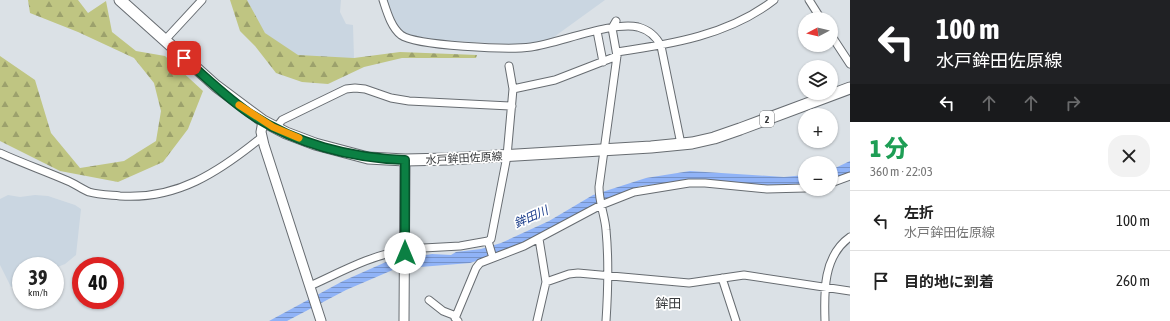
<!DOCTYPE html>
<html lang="ja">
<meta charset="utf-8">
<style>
:root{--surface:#fff;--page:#f2f2f2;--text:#222;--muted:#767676;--line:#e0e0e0}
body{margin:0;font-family:"Asap Condensed","Noto Sans JP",sans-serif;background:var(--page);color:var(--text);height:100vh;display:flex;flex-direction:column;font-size:15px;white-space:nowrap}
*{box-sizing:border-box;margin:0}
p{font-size:13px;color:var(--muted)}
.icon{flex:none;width:22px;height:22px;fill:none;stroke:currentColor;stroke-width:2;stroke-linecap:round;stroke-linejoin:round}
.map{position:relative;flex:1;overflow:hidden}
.sheet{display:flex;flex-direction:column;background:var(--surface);width:320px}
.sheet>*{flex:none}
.guide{background:#202124;color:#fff;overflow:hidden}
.needle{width:26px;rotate:263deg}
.buttons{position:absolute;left:798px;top:12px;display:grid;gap:8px}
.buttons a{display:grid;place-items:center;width:40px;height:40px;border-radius:50%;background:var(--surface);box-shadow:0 1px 3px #0004;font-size:20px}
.speed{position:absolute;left:12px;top:257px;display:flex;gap:8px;font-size:20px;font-weight:700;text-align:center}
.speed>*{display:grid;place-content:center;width:52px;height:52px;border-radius:50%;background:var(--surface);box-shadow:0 1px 3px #0004;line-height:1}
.speed small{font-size:10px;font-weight:400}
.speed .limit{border:6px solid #d22;background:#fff;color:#111}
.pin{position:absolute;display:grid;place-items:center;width:34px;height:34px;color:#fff;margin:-17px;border-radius:8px;box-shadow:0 2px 6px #0006}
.me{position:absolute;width:44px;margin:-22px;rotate:0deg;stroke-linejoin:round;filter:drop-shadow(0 0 3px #0008)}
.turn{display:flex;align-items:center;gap:14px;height:84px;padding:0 20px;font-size:18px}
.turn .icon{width:52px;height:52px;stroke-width:2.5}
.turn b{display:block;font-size:28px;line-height:34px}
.lanes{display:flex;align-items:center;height:38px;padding:0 20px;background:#0003;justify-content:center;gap:20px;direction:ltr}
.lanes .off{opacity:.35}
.round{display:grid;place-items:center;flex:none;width:42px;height:42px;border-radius:16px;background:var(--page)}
.summary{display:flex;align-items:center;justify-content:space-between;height:68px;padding:0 20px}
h1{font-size:24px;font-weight:800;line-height:30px;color:#1e9e55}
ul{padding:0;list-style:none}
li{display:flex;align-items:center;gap:12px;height:60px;padding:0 20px;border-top:1px solid var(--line)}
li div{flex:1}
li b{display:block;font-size:15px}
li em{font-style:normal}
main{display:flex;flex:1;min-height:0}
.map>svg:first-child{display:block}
</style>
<main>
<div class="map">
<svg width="850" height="321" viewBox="0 0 850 321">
<defs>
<pattern id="forest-firs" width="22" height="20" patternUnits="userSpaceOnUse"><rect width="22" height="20" fill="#bfc582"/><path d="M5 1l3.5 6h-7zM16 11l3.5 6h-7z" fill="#9ca16c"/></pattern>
<pattern id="water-rules" width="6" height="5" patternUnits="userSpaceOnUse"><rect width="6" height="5" fill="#90b3f7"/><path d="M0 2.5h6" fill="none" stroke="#7693c9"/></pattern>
</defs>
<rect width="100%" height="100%" fill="#dbe1e6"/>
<!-- built -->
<path fill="#cad6e1" d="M246 0H341L340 12 346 24 353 25 354 58H308L287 52 269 38 254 19Z
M387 0H605L547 42 521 45 437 40 414 36 401 31 396 24Z
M8 195 20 197 35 195 48 196 75 205 81 209 76 255 65 264 55 268V266H21V283L11 287 0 265V199Z"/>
<!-- forest -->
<path fill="url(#forest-firs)" d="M28 0H78L88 13 106 1 112 32 136 51 165 56 203 91 188 129 163 162 118 182 60 171 0 141V56L35 80 51 133 80 168 124 161 156 141 161 111 154 83 134 58 78 32 30 13Z
M230 0H247L265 33 298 55 354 58 400 52 477 55 476 58H402L364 67 328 84 302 82 276 73 255 46 240 31Z"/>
<!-- water -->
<path fill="url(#water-rules)" d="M850 161V172L831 180V170Z
M690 171 784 177 805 175V184L766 185 700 180 640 186 518 247 470 263 395 269 346 290 287 321H269L343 281 386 262 432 254 451 255 456 252 481 249 501 243 549 221 593 195 646 178Z"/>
<!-- pier -->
<path fill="#dbe1e6" d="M413 256V269L397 271V258Z"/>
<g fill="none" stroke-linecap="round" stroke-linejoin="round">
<!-- minor casing -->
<g stroke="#676c71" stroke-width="9">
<path id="minor" d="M383 0C387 12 391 27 401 35 416 46 510 50 531 47 559 43 613 21 638 27 649 30 656 36 661 46L681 144
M809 0 821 19
M597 31 603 62
M831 35 850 64
M165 40 202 0
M617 52C672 44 729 35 774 0
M509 66 513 89
M276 128 282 120 346 89 355 88 365 89 391 98 409 101 512 106
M0 153C22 163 45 171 68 181 75 184 82 189 89 192 99 195 110 195 120 196 177 200 219 172 262 137
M831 183 850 176
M488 241 493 258
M405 249 460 246 488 241 491 239 507 156 513 89 555 80 617 56
M722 278 736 321
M546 282 569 274 578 273 689 283 744 275 850 291
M310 286C341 272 371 255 405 250
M429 300 443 311 456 316 455 318 458 321
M456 316 476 268 480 263 524 246 601 205 634 192 689 183H705L767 189 805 188
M537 321 546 282 539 239
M606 321C608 291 609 261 606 230 605 216 599 203 599 187L617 56 612 28 616 21
M825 321C824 292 823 256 850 237"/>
</g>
<!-- tertiary casing -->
<g stroke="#676c71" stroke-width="11">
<path id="tertiary" d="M263 121 261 132 264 145 321 321
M404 321 405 160"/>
</g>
<!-- primary casing -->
<g stroke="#676c71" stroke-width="13">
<path id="primary" d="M120 0 216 86 263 121 286 133 315 144 368 158 405 160 448 159 651 147 692 143 714 138 740 129 850 88"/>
</g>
<!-- minor -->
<use href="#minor" stroke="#fff" stroke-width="7"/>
<!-- tertiary -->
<use href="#tertiary" stroke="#fff" stroke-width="9"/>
<!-- primary -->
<use href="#primary" stroke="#fff" stroke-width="11"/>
</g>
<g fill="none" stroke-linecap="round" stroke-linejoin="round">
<!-- route casing -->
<g stroke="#07532c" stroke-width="10">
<path id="route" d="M184 58C205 77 226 97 249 113 295 144 351 158 405 160V253"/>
</g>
<!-- route -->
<use href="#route" stroke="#0b8043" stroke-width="7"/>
<!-- slow -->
<path stroke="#f59e0b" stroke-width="7" d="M239 105 273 127 299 138"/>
</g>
<g text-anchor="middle" stroke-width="3.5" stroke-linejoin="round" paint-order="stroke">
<!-- shield labels -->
<rect fill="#fff" stroke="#737476" stroke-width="1" x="760" y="111" width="14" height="16" rx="3"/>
<g font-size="10" font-weight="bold" fill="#37393b">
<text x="767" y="123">2</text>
</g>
<!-- street labels -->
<g font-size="11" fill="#37393b" stroke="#fff">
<text transform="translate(464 158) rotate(-3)" y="4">水戸鉾田佐原線</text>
</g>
<!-- water labels -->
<g font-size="12" font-style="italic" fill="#1b3d8b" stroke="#fff">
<text transform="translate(531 217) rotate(-24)" y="4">鉾田川</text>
</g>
<!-- quarter labels -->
<g font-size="13" fill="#37393b" stroke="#fff">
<text x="668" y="308">鉾田</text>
</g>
</g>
</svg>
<div class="buttons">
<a><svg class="needle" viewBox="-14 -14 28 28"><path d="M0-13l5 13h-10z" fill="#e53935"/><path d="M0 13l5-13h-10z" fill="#767676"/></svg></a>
<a><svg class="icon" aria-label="layers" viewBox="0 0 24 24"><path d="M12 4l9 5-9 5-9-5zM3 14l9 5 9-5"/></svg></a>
<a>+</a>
<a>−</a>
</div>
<div class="speed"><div>39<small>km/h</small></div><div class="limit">40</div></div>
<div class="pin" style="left:184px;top:58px;background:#d93025"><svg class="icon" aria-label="arrive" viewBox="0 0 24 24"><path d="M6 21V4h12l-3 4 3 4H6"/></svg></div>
<svg class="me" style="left:405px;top:253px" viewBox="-20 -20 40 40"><circle r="19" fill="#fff"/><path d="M0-13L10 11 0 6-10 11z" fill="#0b8043"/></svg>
</div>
<section class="sheet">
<div class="guide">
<div class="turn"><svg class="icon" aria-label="left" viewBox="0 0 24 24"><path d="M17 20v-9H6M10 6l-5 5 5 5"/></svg><div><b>100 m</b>水戸鉾田佐原線</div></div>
<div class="lanes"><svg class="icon" aria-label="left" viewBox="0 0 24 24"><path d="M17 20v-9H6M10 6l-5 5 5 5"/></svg><svg class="icon off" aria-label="ahead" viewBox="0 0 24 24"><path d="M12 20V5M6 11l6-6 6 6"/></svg><svg class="icon off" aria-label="ahead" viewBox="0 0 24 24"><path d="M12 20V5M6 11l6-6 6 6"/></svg><svg class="icon off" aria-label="right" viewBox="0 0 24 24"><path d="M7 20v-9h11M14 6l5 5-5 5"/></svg></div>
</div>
<div class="summary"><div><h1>1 分</h1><p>360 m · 22:03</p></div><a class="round"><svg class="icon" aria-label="close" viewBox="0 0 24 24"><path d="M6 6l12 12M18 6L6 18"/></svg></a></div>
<ul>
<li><svg class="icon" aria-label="left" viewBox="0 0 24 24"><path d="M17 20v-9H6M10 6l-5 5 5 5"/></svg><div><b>左折</b><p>水戸鉾田佐原線</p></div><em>100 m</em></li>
<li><svg class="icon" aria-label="arrive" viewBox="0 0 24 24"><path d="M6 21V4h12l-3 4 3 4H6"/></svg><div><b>目的地に到着</b></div><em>260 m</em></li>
</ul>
</section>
</main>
